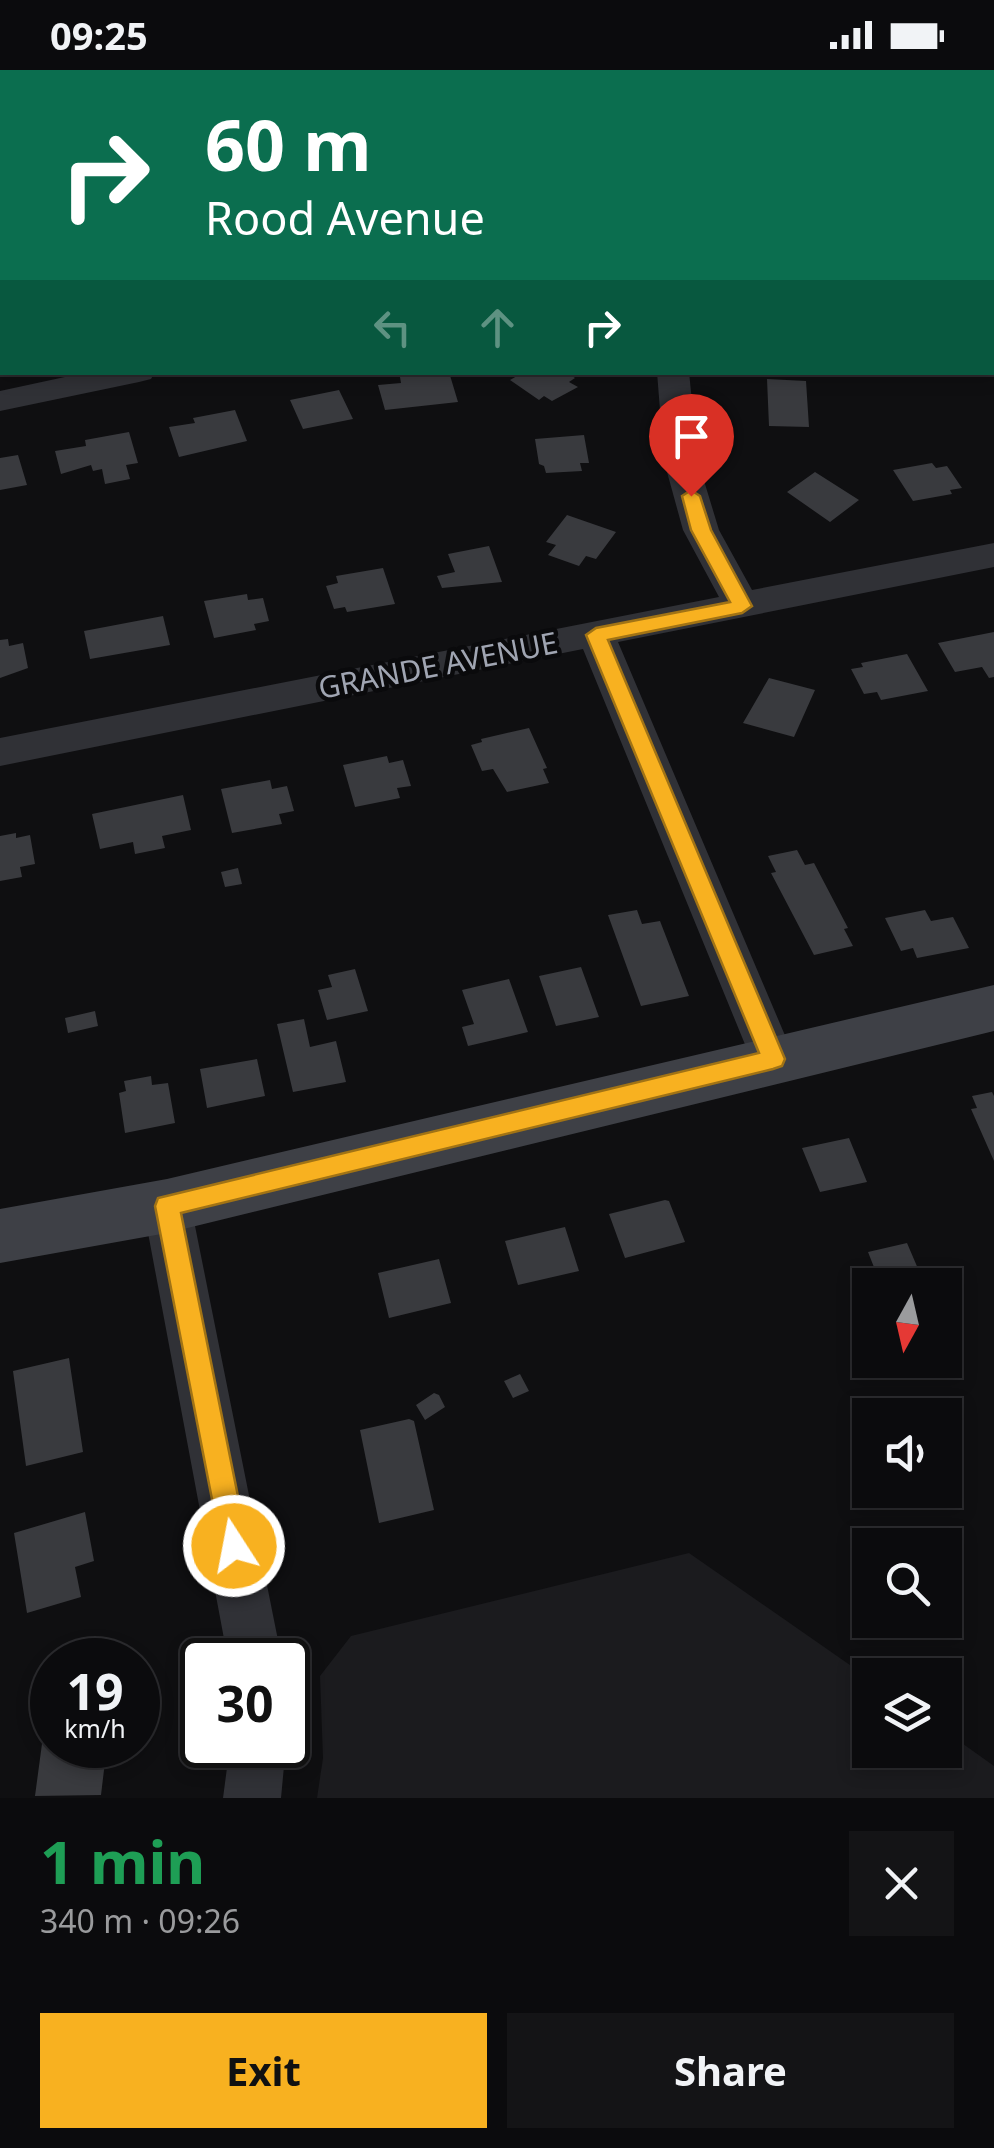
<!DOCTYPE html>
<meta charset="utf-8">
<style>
:root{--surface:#0b0b0d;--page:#141416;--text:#f1f3f6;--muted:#9a9b9d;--line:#2b2b2e;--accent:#f8b120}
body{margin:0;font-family:"Noto Sans",sans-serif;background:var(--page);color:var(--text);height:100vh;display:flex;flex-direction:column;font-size:38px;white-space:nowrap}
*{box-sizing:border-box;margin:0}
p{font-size:32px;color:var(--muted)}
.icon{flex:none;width:55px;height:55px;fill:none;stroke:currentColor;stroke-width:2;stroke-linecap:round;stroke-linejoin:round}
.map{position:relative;height:1728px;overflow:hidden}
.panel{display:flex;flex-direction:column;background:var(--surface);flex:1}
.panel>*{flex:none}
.top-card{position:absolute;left:0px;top:0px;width:995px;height:305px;box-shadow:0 5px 15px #0003,0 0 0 2px var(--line);background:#0b6e4f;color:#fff;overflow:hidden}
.needle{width:65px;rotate:188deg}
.tools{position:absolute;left:852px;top:1198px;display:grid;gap:20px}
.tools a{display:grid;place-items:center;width:110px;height:110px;border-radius:0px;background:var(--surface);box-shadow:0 5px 15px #0003,0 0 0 2px var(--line);font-size:50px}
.speed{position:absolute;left:30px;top:1568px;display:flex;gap:20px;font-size:50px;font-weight:700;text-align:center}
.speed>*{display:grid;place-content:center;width:130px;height:130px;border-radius:50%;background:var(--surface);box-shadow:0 5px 15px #0003,0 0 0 2px var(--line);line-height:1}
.speed small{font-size:25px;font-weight:400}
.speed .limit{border:5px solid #111;border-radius:15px;background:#fff;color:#111}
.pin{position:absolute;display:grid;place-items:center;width:85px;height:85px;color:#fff;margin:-102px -42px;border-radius:50% 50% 50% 0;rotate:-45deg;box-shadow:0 0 10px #0007}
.pin .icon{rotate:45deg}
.me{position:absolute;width:110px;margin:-55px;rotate:349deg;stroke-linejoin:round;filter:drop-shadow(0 0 8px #0008)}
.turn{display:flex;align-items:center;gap:35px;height:210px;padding:0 40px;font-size:45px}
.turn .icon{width:130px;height:130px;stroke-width:2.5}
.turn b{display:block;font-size:70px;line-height:85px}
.lanes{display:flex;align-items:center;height:95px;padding:0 40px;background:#0003;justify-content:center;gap:50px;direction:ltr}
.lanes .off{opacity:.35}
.round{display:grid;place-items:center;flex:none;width:105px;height:105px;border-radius:0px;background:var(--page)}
.summary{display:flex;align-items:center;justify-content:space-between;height:170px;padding:0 40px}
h1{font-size:60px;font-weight:700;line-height:75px;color:#1e9e55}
.button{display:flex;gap:20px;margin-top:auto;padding:20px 40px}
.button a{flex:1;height:115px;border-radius:0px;background:var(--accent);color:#111;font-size:40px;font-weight:700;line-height:115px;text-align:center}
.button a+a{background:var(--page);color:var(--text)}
.status{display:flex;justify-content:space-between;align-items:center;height:70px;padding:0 50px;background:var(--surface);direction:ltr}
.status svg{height:28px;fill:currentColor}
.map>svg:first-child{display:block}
</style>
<div class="status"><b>09:25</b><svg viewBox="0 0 49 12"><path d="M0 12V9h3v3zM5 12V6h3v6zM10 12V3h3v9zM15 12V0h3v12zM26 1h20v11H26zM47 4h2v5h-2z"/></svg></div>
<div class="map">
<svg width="994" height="1728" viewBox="0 0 994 1728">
<rect width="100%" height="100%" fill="#0f0f11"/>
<!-- built -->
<path fill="#1b1b1e" d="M689 1483 870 1609V1680H945V1661L994 1696V1728H317L323 1688 320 1606 351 1566Z"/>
<!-- building -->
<path fill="#393a3e" d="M449 302 458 332 385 340 378 315 401 313 400 307Z
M524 302H567L575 308 569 312 578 317 552 331 544 326 539 330 510 310Z
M767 309 806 311 809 357 769 356Z
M339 320 353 349 303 359 290 330Z
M235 340 247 371 179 387 169 357 195 353 193 348Z
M129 362 138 393 126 395 130 409 105 414 102 399 93 401 91 395 61 404 55 381 86 376 85 370Z
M584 365 589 393H580L582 401 546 403 544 396 539 394 535 369Z
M18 385 27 415 0 420V388Z
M932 393 936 398 947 396 962 418 950 420 952 424 913 431 893 400Z
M815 402 859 430 830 452 787 422Z
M567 445 616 462 596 489 586 486 579 496 548 485 556 475 546 472Z
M489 476 502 512 442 518 437 506 455 502 448 484Z
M383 498 395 534 347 542 345 537 334 539 326 516 338 513 336 506Z
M247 524 248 530 263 528 269 551 254 554 256 560 214 568 204 531Z
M163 546 170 575 90 589 84 561Z
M994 562V607L989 608 982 597 955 602 938 573Z
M8 569 9 576 23 573 28 598 0 608V570Z
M907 584 928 621 881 630 877 622 864 624 851 599 863 597 861 593Z
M769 608 815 620 794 667 743 653Z
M529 658 547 698 543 699 549 713 507 722 493 699 482 701 471 675 482 672 481 669Z
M387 686 389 693 403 690 411 716 397 718 400 728 355 737 343 695Z
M270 710 272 719 287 716 294 741 279 744 282 754 232 763 221 719Z
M183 725 191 760 162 766 165 778 135 784 133 772 100 779 92 744Z
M16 763V768L30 765 35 794 20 797 22 807 0 811V766Z
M797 780 805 795 814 793 848 858 844 859 853 876 814 885 771 803 776 802 768 786Z
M238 798 242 814 225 817 221 802Z
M637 840 642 854 660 851 689 926 641 936 608 845Z
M925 840 931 851 953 847 969 878 917 888 913 878 901 881 885 848Z
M581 897 599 947 556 956 539 906Z
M355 899 368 941 327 950 318 920 332 917 328 905Z
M509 909 528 962 468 976 462 957 474 954 462 920Z
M95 941 98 956 68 963 65 948Z
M304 949 310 977 336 971 346 1012 293 1022 277 954Z
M257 989 265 1026 207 1038 200 999Z
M151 1006 152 1015 168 1013 175 1053 125 1063 119 1023 126 1021 124 1011Z
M992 1022 994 1026V1091L971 1039 977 1038 972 1026Z
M849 1068 867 1112 820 1122 802 1078Z
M665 1130 669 1131 685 1172 625 1188 609 1144Z
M565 1157 579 1201 518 1215 505 1171Z
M907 1173 925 1215H881L868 1182Z
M439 1189 451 1233 389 1248 378 1203Z
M69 1288 83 1382 26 1396 13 1301Z
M520 1304 529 1321 513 1328 504 1311Z
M434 1323 439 1325 445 1337 425 1350 416 1335Z
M409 1349 414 1351 434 1440 379 1453 360 1360Z
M85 1442 94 1491 75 1497 81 1527 27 1543 14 1463Z
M50 1614 52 1675H107L101 1725 35 1726Z"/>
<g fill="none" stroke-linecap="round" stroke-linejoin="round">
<!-- street -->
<path fill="#303136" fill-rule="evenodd" d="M846 0H888L890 2H848Z
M989 2H994V18L992 2Z
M88 302H155L151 309 139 312 0 341V321Z
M657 302H689L698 391 719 460 752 520 994 473V497L618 572 795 989 789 1002 773 1007 757 1002 751 989 583 579 0 696V668L719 527 683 460 664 391Z
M167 1115 184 1121 191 1136 282 1590H228L143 1136 150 1121Z
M230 1675H286L281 1728H223Z"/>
<!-- secondary -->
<path fill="#3e4046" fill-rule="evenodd" d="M994 915V961L167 1163 0 1193V1139L167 1109Z"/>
</g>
<!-- route -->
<path fill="#f8b120" stroke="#a17315" stroke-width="2.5" d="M691 420 700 426 711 460 752 536 742 543 608 570 785 989 782 996 773 999 181 1143 248 1476 244 1486 234 1490 223 1486 155 1136 158 1128 759 983 586 565 596 558 730 532 691 460 682 426Z"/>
<g text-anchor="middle" stroke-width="9" stroke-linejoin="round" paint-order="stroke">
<!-- street labels -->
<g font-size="30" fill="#a0a5b2" stroke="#0a0a0c">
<text transform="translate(438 596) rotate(-11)" y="10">GRANDE AVENUE</text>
</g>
</g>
</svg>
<div class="tools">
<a><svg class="needle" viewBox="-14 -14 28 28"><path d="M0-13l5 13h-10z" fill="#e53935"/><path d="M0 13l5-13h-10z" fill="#9a9b9d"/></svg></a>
<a><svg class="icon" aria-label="sound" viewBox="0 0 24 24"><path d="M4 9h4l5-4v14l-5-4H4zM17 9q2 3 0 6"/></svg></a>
<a><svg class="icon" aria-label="search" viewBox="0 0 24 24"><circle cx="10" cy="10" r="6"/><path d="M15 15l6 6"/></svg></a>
<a><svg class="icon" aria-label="layers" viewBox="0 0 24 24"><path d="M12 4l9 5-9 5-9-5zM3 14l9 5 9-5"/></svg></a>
</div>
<div class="speed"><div>19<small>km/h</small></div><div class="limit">30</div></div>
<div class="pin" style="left:691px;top:426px;background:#d93025"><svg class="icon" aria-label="arrive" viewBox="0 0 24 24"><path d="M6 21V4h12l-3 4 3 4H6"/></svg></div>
<svg class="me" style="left:234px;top:1476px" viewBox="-20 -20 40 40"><circle r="17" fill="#f8b120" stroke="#fff" stroke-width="3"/><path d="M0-11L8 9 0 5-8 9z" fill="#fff"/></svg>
<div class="top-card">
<div class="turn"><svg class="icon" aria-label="right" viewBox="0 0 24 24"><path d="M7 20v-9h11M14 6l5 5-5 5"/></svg><div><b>60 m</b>Rood Avenue</div></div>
<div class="lanes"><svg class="icon off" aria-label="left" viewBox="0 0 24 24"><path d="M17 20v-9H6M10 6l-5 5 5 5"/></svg><svg class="icon off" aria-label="ahead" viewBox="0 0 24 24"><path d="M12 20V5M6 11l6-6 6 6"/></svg><svg class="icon" aria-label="right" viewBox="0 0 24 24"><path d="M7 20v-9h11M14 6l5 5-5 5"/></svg></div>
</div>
</div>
<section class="panel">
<div class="summary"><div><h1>1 min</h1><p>340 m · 09:26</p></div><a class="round"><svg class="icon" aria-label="close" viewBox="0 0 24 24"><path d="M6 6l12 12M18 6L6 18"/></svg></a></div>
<div class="button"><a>Exit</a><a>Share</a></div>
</section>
